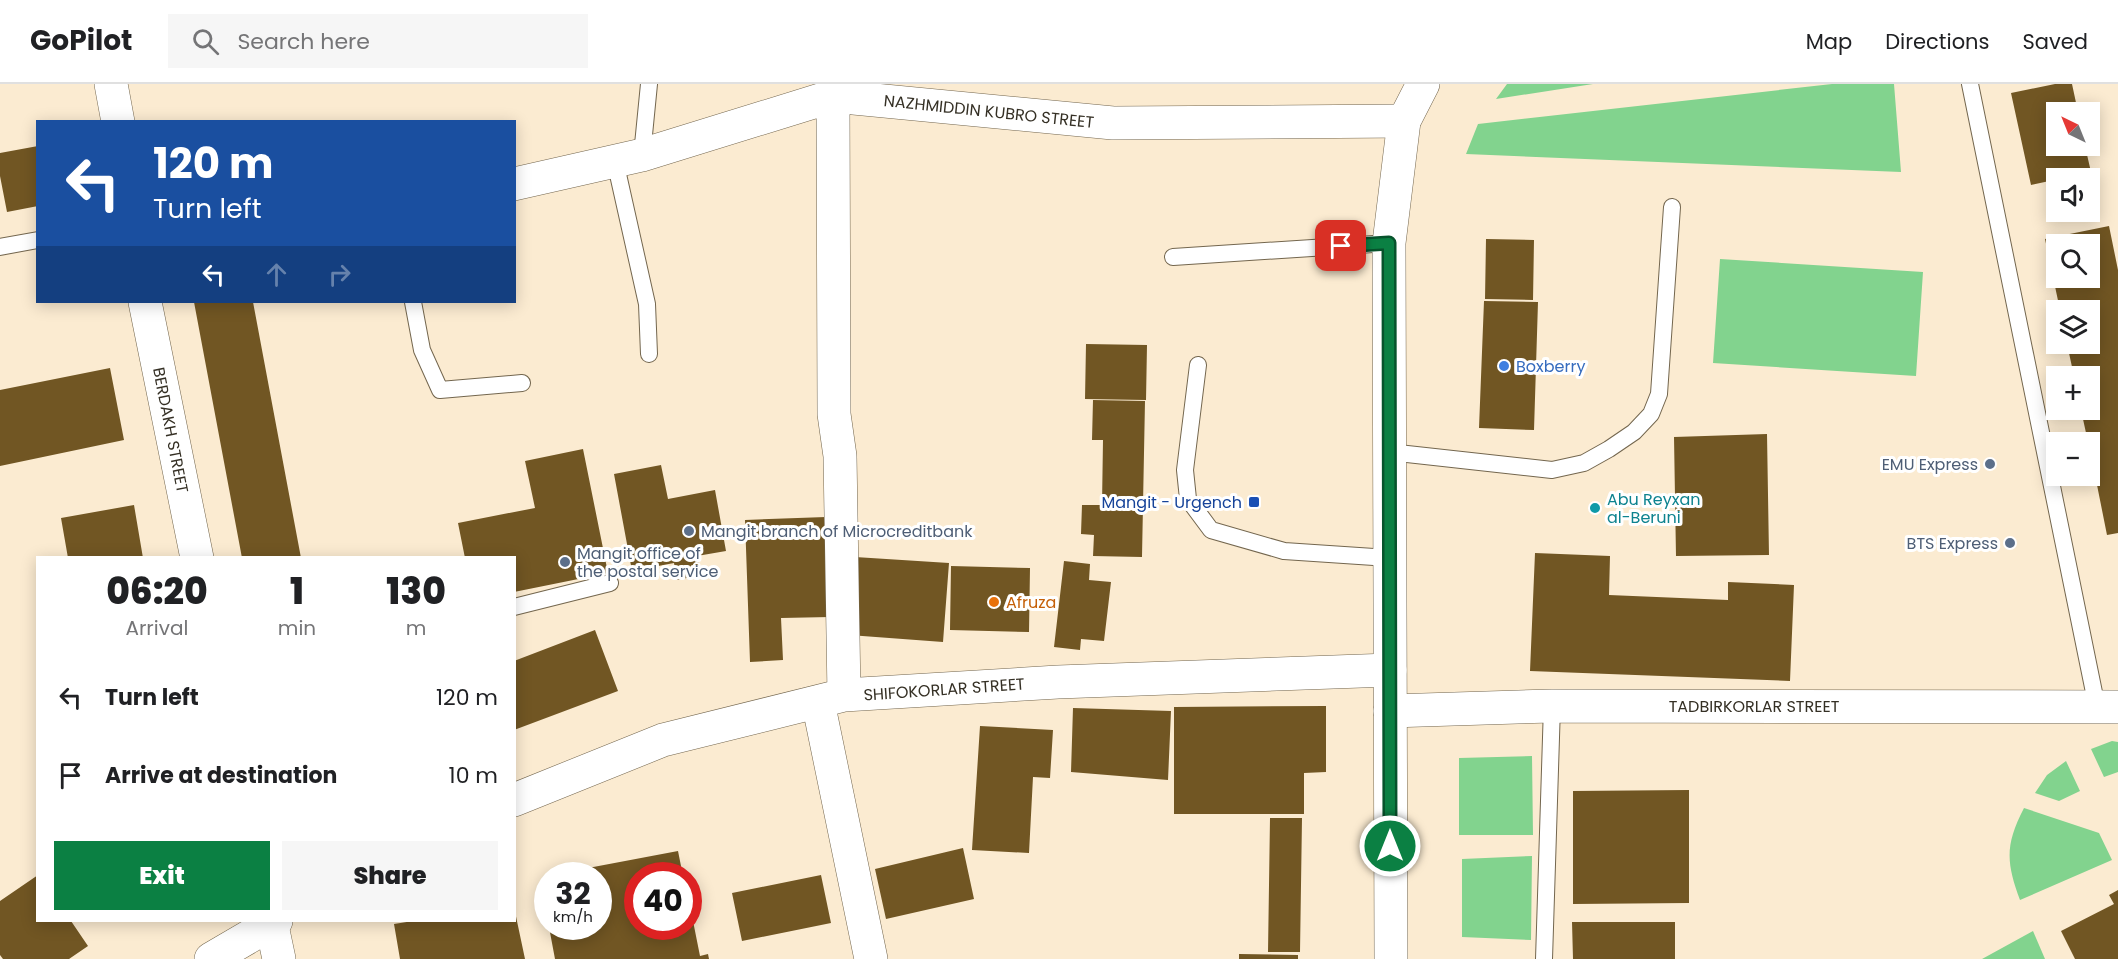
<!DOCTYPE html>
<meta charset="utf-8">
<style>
:root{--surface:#fff;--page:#f6f6f6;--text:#202124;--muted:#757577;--line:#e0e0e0;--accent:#0b8043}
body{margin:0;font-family:Poppins,sans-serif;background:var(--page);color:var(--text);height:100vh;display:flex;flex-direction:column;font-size:22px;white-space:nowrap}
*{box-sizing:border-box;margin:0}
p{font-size:20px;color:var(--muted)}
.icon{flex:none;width:33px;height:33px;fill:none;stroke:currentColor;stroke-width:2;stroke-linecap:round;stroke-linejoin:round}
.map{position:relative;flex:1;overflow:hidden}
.drawer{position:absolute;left:36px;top:472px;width:480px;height:366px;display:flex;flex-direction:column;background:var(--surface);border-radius:0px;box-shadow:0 3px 15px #0003}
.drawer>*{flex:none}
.banner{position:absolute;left:36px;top:36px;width:480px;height:183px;border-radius:0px;box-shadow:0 3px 15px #0003;background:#1a4fa0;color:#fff;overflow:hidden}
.needle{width:39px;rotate:317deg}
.fabs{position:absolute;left:2046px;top:18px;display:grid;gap:12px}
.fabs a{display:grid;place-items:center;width:54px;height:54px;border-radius:0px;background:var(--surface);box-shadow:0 3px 15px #0003;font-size:30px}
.speed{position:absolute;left:534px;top:778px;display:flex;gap:12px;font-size:30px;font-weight:700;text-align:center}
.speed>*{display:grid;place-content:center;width:78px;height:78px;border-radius:50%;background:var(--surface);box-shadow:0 3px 15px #0003;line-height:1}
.speed small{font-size:15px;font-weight:400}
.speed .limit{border:9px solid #d22;background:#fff;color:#111}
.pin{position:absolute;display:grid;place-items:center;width:51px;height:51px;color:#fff;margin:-26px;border-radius:12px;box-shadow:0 3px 9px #0006}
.me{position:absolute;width:66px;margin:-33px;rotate:0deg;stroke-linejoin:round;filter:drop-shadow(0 0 4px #0008)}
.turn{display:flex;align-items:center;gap:21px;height:126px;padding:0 18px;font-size:27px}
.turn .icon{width:78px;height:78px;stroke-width:2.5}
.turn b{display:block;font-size:42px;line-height:51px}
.lanes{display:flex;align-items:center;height:57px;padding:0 18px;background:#0003;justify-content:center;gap:30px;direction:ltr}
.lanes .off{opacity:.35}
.eta{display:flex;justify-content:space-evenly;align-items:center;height:102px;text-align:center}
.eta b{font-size:36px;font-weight:800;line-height:42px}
.cta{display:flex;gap:12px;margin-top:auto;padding:12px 18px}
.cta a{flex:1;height:69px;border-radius:0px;background:var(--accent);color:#fff;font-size:24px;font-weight:800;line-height:69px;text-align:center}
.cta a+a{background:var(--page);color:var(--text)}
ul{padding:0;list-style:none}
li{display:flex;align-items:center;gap:18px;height:78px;padding:0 18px}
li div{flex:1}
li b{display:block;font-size:22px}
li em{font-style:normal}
header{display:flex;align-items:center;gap:36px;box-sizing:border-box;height:84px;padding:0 30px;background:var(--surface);border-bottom:2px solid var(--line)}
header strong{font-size:28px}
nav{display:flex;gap:33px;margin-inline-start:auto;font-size:21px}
.search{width:420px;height:54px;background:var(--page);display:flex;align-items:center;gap:15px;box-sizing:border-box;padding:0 21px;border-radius:0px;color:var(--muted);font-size:22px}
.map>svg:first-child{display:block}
</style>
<header>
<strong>GoPilot</strong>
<div class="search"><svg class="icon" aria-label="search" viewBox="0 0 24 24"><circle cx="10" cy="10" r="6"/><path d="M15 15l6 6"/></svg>Search here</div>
<nav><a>Map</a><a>Directions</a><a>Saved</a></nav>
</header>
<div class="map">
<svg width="2118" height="875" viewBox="0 0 2118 875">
<rect width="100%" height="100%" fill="#fbebd1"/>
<!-- green -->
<path fill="#82d38e" d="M1507 0H1593L1496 15Z
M1832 0H1894L1901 88 1466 70 1478 40Z
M1720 175 1923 188 1916 292 1713 279Z
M2112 657 2118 658V688L2104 693 2091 665Z
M1532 672 1533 751H1459V674Z
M2066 677 2080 707 2059 717 2035 709 2047 691Z
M2024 724 2099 749 2112 776 2020 816C2006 778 2005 761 2024 724Z
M1532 772 1531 856 1462 853V775Z
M2033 847 2045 875H1982Z"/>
<!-- building -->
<path fill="#715623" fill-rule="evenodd" d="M2055 0H2072L2078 28H2056V62H2085L2091 88 2031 101 2011 9Z
M38 62V122L7 128 0 92V69Z
M2109 142 2118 186V449L2107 451 2090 366V358H2088L2081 326H2090V292H2074L2067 260H2090V226H2060L2045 155ZM2056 160H2090V194H2056Z
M1486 155 1534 156 1533 216 1485 215Z
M1484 217 1538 218 1534 346 1479 344Z
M194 218H253L301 474H242Z
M1086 260 1147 261 1146 316 1085 315Z
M110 284 124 356 0 382V306Z
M1093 316 1145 317 1142 473 1093 472 1094 451 1081 450 1082 421H1102L1103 356H1092Z
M1767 350 1769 471 1676 472 1674 353Z
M583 365 608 489 514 508V474H465L458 439 535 424 525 377Z
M661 381 668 415 715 406 726 467 697 472 701 491 677 496 674 479 632 487 614 390Z
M134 421 143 474H68L61 434Z
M826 433 830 533 781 534 783 576 750 578 745 436Z
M1535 469 1610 472 1609 511 1728 516V498L1794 501 1790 597 1530 587Z
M855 473 949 479 943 558 849 551Z
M1064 477 1090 480 1089 496 1111 498 1104 557 1081 555 1080 566 1054 563Z
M951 482 1030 484 1029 548 950 546Z
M595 546 618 607 514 646V577Z
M1326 622V688L1304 689V730H1174V623Z
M1073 624 1171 627 1168 696 1071 688Z
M980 642 1053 646 1050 694 1033 693 1029 769 972 766Z
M1689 706V819L1573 820V707Z
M1270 734H1302L1300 868H1268Z
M963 764 974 815 886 835 875 785Z
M678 767 683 792H638V843H688V795L693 794 698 825 691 827 700 872 708 870 709 875H555L549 843H598V792L551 791Z
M38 791V837H71L88 862 69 875H3L0 871V817Z
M821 791 831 839 742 857 732 809Z
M2118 806V875H2075L2061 847 2114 820 2109 811Z
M514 823 525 875H400L394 840 413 837H514Z
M1572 838H1675V875H1573Z
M1239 870 1298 871V875H1239Z"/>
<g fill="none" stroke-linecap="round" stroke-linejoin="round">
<!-- lane casing -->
<g stroke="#73664e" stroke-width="18">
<path id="lane" d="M1970 0 2097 623
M642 71 649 0
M615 77 647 220 649 270
M0 163 38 156
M1173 173 1389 159
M413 218 422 266 440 306 522 299
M1198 281 1185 386 1188 415 1211 446 1284 467 1389 474
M1389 368 1552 386 1584 379 1609 365 1634 348 1651 330 1659 310 1672 123
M514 523 610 499
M1544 875 1552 622"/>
</g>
<!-- street casing -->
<g stroke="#73664e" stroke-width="34">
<path id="street" d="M833 12 834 330 840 372 844 611
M514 100 642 71 833 12 1113 39 1404 37
M818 618 871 875
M1390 627 1552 622 2118 623
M514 716 663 656 844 611 1058 598 1390 586
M211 875 276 837"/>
</g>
<!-- secondary casing -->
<g stroke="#73664e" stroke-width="34">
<path id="secondary" d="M111 0 118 38
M145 218 197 474
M271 837 279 875
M1391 875 1389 159 1404 37 1423 0"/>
</g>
<!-- lane -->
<use href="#lane" stroke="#fff" stroke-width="16"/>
<!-- street -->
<use href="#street" stroke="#fff" stroke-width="33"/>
<!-- secondary -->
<use href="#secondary" stroke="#fff" stroke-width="33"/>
</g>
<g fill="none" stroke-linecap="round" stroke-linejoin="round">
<!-- route casing -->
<g stroke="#07532c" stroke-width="15">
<path id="route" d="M1341 162 1389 159 1390 762"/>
</g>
<!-- route -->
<use href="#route" stroke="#0b8043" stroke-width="10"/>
</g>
<!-- markers -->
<circle fill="#3f7fe0" stroke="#fff" stroke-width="2" cx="1504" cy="282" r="6"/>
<g fill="#5c6f8a" stroke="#fff" stroke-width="2">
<circle cx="1990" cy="380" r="6"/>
<circle cx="689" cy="447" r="6"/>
<circle cx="2010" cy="459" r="6"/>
<circle cx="565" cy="478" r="6"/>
</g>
<rect fill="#1a4fb4" stroke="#fff" stroke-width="2" x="1248" y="412" width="12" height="12" rx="3"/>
<circle fill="#0f9aa8" stroke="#fff" stroke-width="2" cx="1595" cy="424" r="6"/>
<circle fill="#e8710a" stroke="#fff" stroke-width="2" cx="994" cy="518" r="6"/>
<g text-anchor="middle" stroke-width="6" stroke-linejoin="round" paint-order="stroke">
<!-- street labels -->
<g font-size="16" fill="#353025" stroke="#fff">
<text transform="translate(989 27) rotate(6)" y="6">NAZHMIDDIN KUBRO STREET</text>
<text transform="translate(171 346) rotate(79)" y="6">BERDAKH STREET</text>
<text transform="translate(944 605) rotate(-4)" y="6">SHIFOKORLAR STREET</text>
<text x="1754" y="628">TADBIRKORLAR STREET</text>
</g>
<!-- shop labels -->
<g font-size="16" fill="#366cbe" stroke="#fff" text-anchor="start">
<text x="1516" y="288">Boxberry</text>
</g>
<!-- service labels -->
<g font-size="16" fill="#4e5e75" stroke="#fff" text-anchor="end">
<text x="1978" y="386">EMU Express</text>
<text x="701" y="453" text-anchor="start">Mangit branch of Microcreditbank</text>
<text x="1998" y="465">BTS Express</text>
<text x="577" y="475" text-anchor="start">Mangit office of<tspan x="577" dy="18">the postal service</tspan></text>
</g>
<!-- culture labels -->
<g font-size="16" fill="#0d838f" stroke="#fff" text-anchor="start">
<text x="1607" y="421">Abu Reyxan<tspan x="1607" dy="18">al-Beruni</tspan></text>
</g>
<!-- transit labels -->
<g font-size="16" fill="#164399" stroke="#fff" text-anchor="end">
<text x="1242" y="424">Mangit - Urgench</text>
</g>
<!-- food labels -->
<g font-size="16" fill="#c56008" stroke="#fff" text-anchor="start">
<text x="1006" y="524">Afruza</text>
</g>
</g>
</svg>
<div class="fabs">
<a><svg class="needle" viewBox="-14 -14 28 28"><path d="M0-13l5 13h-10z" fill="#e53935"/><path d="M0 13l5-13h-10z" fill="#757577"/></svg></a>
<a><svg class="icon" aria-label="sound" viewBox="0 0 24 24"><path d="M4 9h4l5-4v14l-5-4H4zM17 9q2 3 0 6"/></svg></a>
<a><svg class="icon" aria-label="search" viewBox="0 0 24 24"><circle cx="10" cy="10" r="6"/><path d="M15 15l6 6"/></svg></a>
<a><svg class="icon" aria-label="layers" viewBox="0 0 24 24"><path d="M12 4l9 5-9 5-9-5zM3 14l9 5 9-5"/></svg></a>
<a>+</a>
<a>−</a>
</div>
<div class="speed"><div>32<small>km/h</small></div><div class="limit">40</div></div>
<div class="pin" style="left:1341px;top:162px;background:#d93025"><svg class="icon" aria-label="arrive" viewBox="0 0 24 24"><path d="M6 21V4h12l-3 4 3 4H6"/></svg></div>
<svg class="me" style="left:1390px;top:762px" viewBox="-20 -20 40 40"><circle r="17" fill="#0b8043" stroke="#fff" stroke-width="3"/><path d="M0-11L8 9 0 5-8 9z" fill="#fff"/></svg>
<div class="banner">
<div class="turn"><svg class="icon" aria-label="left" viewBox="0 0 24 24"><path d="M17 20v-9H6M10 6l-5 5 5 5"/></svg><div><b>120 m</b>Turn left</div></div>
<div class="lanes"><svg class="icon" aria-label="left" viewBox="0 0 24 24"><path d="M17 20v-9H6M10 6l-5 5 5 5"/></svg><svg class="icon off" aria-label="ahead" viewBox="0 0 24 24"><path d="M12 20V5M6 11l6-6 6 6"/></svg><svg class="icon off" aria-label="right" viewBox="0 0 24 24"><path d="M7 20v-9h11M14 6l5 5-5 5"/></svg></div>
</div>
<section class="drawer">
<div class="eta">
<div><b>06:20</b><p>Arrival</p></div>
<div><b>1</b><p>min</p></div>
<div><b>130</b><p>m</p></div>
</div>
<ul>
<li><svg class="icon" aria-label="left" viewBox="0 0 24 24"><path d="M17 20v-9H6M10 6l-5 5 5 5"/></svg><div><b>Turn left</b></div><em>120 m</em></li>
<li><svg class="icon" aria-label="arrive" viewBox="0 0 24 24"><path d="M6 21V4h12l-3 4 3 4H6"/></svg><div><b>Arrive at destination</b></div><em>10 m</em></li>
</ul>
<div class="cta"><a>Exit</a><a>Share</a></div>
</section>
</div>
